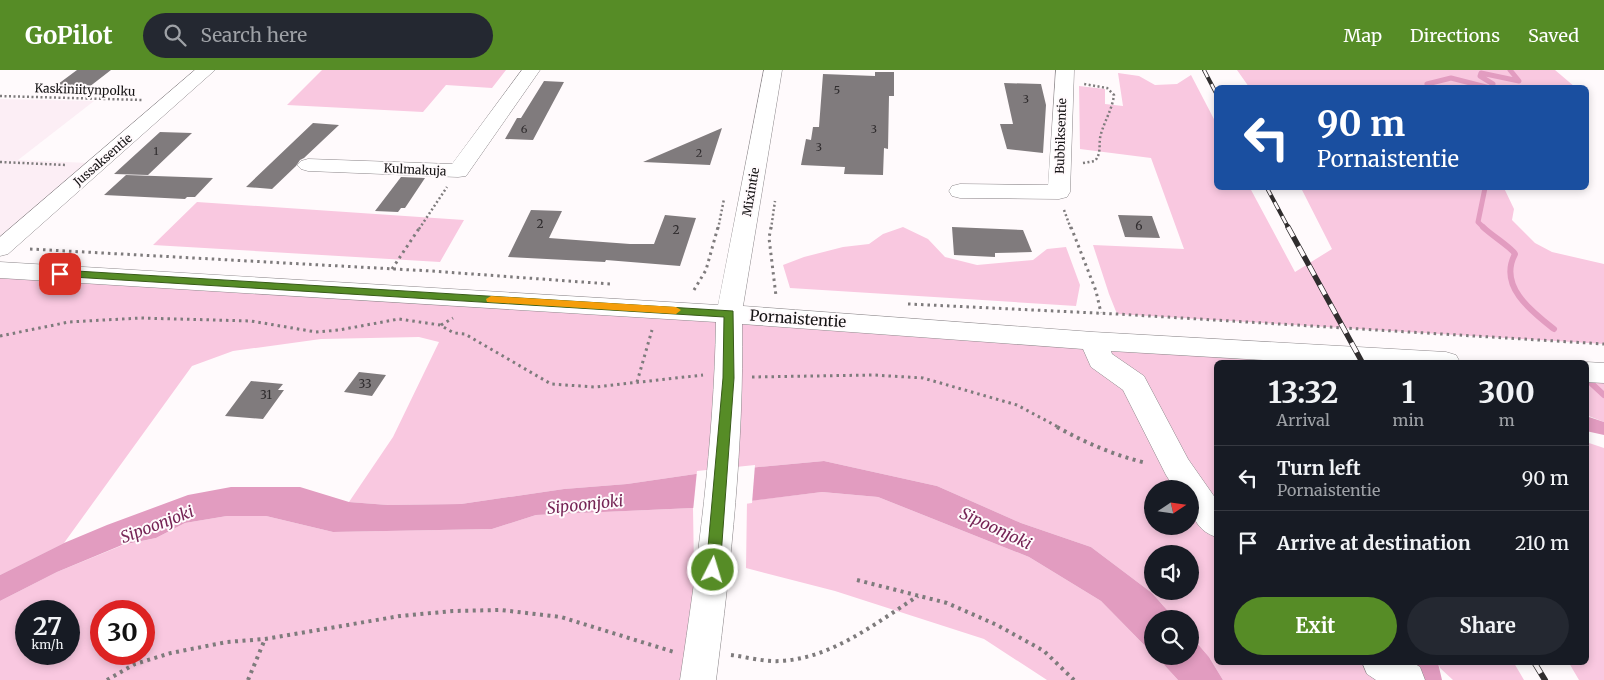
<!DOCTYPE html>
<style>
:root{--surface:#171b24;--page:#242831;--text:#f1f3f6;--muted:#9ea1a6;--line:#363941;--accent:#568c26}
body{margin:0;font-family:Merriweather,serif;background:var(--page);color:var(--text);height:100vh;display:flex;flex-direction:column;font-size:19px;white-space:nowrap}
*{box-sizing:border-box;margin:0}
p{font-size:16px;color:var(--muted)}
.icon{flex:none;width:28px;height:28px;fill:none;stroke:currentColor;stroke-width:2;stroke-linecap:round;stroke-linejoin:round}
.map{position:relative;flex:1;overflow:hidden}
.drawer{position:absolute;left:1214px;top:290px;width:375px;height:305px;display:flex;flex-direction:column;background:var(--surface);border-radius:8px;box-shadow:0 2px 8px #0003}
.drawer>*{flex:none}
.top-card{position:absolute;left:1214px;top:15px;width:375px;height:105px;border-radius:8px;box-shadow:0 2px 8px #0003;background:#1a4fa0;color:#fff;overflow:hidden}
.needle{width:32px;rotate:77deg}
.fabs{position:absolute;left:1144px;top:410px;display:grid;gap:10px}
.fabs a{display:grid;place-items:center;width:55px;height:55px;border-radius:50%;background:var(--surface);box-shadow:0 2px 8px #0003;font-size:25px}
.speed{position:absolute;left:15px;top:530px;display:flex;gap:10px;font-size:25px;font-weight:700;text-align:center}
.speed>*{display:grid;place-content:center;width:65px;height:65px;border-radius:50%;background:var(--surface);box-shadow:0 2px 8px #0003;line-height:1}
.speed small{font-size:12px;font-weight:400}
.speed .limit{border:8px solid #d22;background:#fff;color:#111}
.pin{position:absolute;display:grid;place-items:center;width:42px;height:42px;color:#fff;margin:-21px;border-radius:10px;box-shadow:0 2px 8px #0006}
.me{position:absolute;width:55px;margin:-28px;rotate:5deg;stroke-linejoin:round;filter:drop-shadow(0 0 4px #0008)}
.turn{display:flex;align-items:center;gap:18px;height:105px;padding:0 20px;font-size:22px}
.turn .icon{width:65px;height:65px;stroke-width:2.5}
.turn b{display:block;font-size:35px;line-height:42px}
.eta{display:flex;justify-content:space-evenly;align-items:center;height:85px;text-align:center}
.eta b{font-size:30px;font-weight:700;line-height:35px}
.primary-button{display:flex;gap:10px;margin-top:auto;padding:10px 20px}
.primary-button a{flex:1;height:58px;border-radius:30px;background:var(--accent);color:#fff;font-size:20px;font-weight:700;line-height:58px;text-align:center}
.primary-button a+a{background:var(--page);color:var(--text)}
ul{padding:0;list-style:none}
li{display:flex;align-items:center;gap:15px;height:65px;padding:0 20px;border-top:1px solid var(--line)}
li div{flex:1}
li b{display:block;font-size:19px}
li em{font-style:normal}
header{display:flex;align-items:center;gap:30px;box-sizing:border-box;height:70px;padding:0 25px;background:var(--accent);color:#fff}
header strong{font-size:24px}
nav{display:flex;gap:28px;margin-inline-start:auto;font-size:18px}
.search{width:350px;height:45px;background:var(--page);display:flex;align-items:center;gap:12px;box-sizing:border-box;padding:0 18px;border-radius:28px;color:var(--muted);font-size:19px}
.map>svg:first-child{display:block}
</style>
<header>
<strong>GoPilot</strong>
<div class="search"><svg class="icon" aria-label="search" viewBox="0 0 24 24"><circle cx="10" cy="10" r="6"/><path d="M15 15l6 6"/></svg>Search here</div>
<nav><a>Map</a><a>Directions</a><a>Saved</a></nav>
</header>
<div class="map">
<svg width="1604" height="610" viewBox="0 0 1604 610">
<rect width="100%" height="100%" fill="#fffafc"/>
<!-- built -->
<path fill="#fceef5" d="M0 29 94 31 18 90 89 93 0 176Z"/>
<!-- green -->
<path fill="#f9c8e0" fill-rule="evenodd" d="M322 0H506L492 18 446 15 423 42 287 35Z
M1237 0H1555L1575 17H1249Z
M1118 3 1139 6 1155 15 1177 14 1191 5 1216 53V118H1250L1295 202 1332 179 1301 118H1504L1514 139 1512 150 1535 173 1552 182 1604 194V274L1117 244 1109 224 1093 175 1184 179 1151 88 1080 79 1079 16 1105 19V34L1123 36Z
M197 132 464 150 440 192 153 175Z
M903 157 928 169 945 187 977 195 1033 190 1047 179 1066 177 1080 215 1076 236 790 218 783 195 804 187 843 177 869 174 883 164Z
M0 200 1446 292H1216V592L1399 593 1402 610H1223L1209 587 1190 565V549H1175L1152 523 1091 477 1021 453 937 416 824 391 716 401 627 414 564 419 461 434 388 435 349 432 393 367 439 272 419 267 321 269 233 281 192 296 64 473 0 505ZM1152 419H1190V456H1152ZM1152 484H1190V521H1152Z
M1586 302 1604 303V352L1586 345Z
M1586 372 1604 378V610H1579L1569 593 1586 592Z
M822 422 878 427 1029 487 1101 531 1152 583V586H1156L1178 610H1047L984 569 835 521 746 498 747 431Z
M693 438 694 500 701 589 698 610H0V531L57 502 123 475 156 468 185 453 227 446H266L333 462 492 459 536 445ZM26 541H69V584H26ZM101 541H144V584H101Z
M1438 593H1514L1524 610H1453L1440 598Z"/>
<!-- water -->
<path fill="#e29cc0" d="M1586 346 1604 352V365L1586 361Z
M824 391 937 416 1021 453 1091 477 1152 523 1175 549H1152V583L1101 531 1029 487 878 427 822 422 693 438 536 445 492 459 333 462 266 446H227L185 453 156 468 122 475 57 502 0 531V505L64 473 107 455 188 425 231 417H300L349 432 388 435 461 434 564 419 627 414 716 401Z
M1190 565 1209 587 1223 610H1178L1156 586H1190Z
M1399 593H1438L1442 610H1403Z"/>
<!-- pier -->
<path fill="#fffafc" d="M755 395 752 433 693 441 697 401Z"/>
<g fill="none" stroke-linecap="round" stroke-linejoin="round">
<!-- stream-far1 -->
<path stroke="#e29cc0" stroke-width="5" d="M1429 18 1427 14 1451 8 1490 18
M1491 18 1493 14 1480 6 1481 3 1519 11 1510 0
M1485 159 1478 152 1485 118"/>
<!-- stream -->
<path stroke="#e29cc0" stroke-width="6" d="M1483 157C1491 165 1512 178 1515 184 1498 216 1531 241 1554 259
M1591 313 1604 325"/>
</g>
<!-- building -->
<path fill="#807b7d" d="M77 0H111L80 24 46 23Z
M875 2H894V26H889L888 79 884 78 883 105 844 104 845 97 801 95 806 69 811 70 813 57H819L823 4 875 6Z
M544 11 564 12 533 70 505 69 517 48H521Z
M1004 13 1041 14 1046 35 1043 83 1007 79 1000 54H1013Z
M313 53 339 55 304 88 300 90 296 96 272 119 246 117Z
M722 58 710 95 643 92Z
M160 62 192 63 148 105 114 104Z
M126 105 213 108 195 127H187L185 129 104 125Z
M401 107 425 108 405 138H401L398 142 375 141Z
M531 140 562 141 549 168 630 174H654L665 145 696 148 680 196 606 190 605 192 508 187Z
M1118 145 1152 146 1160 168 1125 167Z
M952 157 1023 160 1032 182 995 183V187L954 185Z
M359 302 386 305 372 326 344 322Z
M251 311 283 314 278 320H284L263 349 225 346Z"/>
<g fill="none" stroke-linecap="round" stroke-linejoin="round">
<!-- minor casing -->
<g stroke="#8c878a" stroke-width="1">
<path id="minor" d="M195 0H215L8 184 0 186V167Z
M522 0H540L466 106 458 107 308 101 301 99 297 95 301 91 308 89 452 94Z
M764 0H782L743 236 1093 262 1446 282 1456 285 1460 292H1296L1111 281 1112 284 1144 306 1188 389 1216 429V467C1193 459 1190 441 1190 419H1175L1166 405 1123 320 1091 297 1083 279 742 254C744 373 731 492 716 610H680C698 491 714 372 716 252L0 208V192L718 235Z
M1056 0H1074L1070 122 1067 127 1059 129 960 128 952 126 949 121 952 116 960 114 1048 115Z
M1585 292H1586L1604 293V313L1586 312Z
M1362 592H1412L1420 597 1425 610H1376L1367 604Z"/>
</g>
<!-- path-far2 -->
<path stroke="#7e7b7c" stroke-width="2.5" stroke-dasharray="2 2.5" stroke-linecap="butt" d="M0 26 142 30
M0 92 66 95
M1083 93 1095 91C1101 83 1099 78 1100 68 1103 53 1112 41 1114 25L1107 18 1084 14
M1064 140 1071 159
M419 159 447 117
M718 159 724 129
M771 159 775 131"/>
<!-- path-far1 -->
<path stroke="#7e7b7c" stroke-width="3" stroke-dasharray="2.5 4" stroke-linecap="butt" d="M771 157 769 168 776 226
M1071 157 1096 221 1101 243
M30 179 431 201 610 214
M392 199 420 157
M694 220 706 200 718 157
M908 234 1117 244 1604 274
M441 255 453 248
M0 266 69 252 140 248 251 251 316 262 339 260 399 249 440 255 454 263 465 264 551 314 595 317 703 305
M752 307 874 305 923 308 1017 335 1060 358
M637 312 652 260"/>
<!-- path -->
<path stroke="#7e7b7c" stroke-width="4" stroke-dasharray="3 4.5" stroke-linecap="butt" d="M1057 357C1086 373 1114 385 1146 393
M857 510 947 533 997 555 1044 581 1074 610
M731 585C747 587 764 592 781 591 832 588 876 553 918 526
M107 610 135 594 171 583 227 572 265 569 400 546 453 541 501 540 561 547 674 582
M248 610 265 569"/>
<!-- minor -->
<use href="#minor" fill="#fff" fill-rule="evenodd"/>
<!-- rail-far2 casing -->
<g stroke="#302d2e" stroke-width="4">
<path id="rail-far2" d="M1204 0 1216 23
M1267 118 1289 159"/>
</g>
<!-- rail-far1 casing -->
<g stroke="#302d2e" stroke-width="5.5">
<path id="rail-far1" d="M1288 157 1362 292"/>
</g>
<!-- rail casing -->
<g stroke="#302d2e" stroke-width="6">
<path id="rail" d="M1534 592 1545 610"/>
</g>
<!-- rail-far2 -->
<use href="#rail-far2" stroke="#fffafc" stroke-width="2.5" stroke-dasharray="8" stroke-linecap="butt"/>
<!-- rail-far1 -->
<use href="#rail-far1" stroke="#fffafc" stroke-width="4" stroke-dasharray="11" stroke-linecap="butt"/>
<!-- rail -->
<use href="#rail" stroke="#fffafc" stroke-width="4.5" stroke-dasharray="13" stroke-linecap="butt"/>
</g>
<!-- route -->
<path fill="#568c26" stroke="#385b19" d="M60 200 733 241 734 308 720 500 718 504 713 506 708 504 706 500 723 308 724 247 56 206 55 204Z"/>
<!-- slow -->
<path fill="#f59e0b" d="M491 226 676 237 681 240 676 244 487 232 486 229Z"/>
<g text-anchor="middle" stroke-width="4" stroke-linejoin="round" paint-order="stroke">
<!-- far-number labels -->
<g font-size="11" fill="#2f2c2e">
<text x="837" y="24">5</text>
<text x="1026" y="33">3</text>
<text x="524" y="63">6</text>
<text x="874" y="63">3</text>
<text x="819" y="81">3</text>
<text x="156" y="85">1</text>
<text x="699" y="87">2</text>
</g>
<!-- far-street labels -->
<g font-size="12" fill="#141213" stroke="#fffafc">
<text transform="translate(85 20) rotate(2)" y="4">Kaskiniitynpolku</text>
<text transform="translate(1061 66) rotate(-88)" y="4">Bubbiksentie</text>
<text transform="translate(103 90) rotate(-41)" y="4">Jussaksentie</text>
<text transform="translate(415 100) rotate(3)" y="4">Kulmakuja</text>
<text transform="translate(751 122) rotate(-80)" y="4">Mixintie</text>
</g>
<!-- number labels -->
<g font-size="12" fill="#2f2c2e">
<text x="540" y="158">2</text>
<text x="1139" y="160">6</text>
<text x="676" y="164">2</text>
<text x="365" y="318">33</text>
<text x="266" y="329">31</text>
</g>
<!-- street labels -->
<g font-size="15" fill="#141213" stroke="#fffafc">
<text transform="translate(798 249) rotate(4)" y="5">Pornaistentie</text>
</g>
<!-- water labels -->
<g font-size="16" font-style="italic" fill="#762556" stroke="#fffafc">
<text transform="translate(585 434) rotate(-6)" y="6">Sipoonjoki</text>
<text transform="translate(157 454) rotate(-21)" y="6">Sipoonjoki</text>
<text transform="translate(996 458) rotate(25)" y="6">Sipoonjoki</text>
</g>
</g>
</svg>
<div class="fabs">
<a><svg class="needle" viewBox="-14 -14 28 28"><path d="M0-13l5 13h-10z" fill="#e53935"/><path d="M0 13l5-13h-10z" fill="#9ea1a6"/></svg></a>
<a><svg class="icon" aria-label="sound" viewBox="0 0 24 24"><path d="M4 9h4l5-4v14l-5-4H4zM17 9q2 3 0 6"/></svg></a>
<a><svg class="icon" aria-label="search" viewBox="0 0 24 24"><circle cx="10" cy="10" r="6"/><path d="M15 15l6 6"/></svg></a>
</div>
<div class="speed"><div>27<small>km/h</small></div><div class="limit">30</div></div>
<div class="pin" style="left:60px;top:204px;background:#d93025"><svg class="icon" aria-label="arrive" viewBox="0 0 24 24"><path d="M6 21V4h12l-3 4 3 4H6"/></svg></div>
<svg class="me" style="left:713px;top:500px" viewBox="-20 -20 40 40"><circle r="17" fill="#568c26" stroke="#fff" stroke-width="3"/><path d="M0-11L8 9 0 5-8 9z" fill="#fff"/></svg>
<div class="top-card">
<div class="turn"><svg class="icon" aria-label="left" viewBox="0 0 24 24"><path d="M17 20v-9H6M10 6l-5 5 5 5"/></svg><div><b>90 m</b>Pornaistentie</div></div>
</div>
<section class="drawer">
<div class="eta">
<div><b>13:32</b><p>Arrival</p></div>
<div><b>1</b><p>min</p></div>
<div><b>300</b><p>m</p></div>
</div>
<ul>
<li><svg class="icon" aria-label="left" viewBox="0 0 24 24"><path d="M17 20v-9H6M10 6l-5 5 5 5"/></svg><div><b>Turn left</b><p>Pornaistentie</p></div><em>90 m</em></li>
<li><svg class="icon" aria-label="arrive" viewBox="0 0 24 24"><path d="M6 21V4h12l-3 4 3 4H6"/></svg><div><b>Arrive at destination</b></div><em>210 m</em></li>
</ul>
<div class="primary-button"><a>Exit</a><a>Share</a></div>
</section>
</div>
